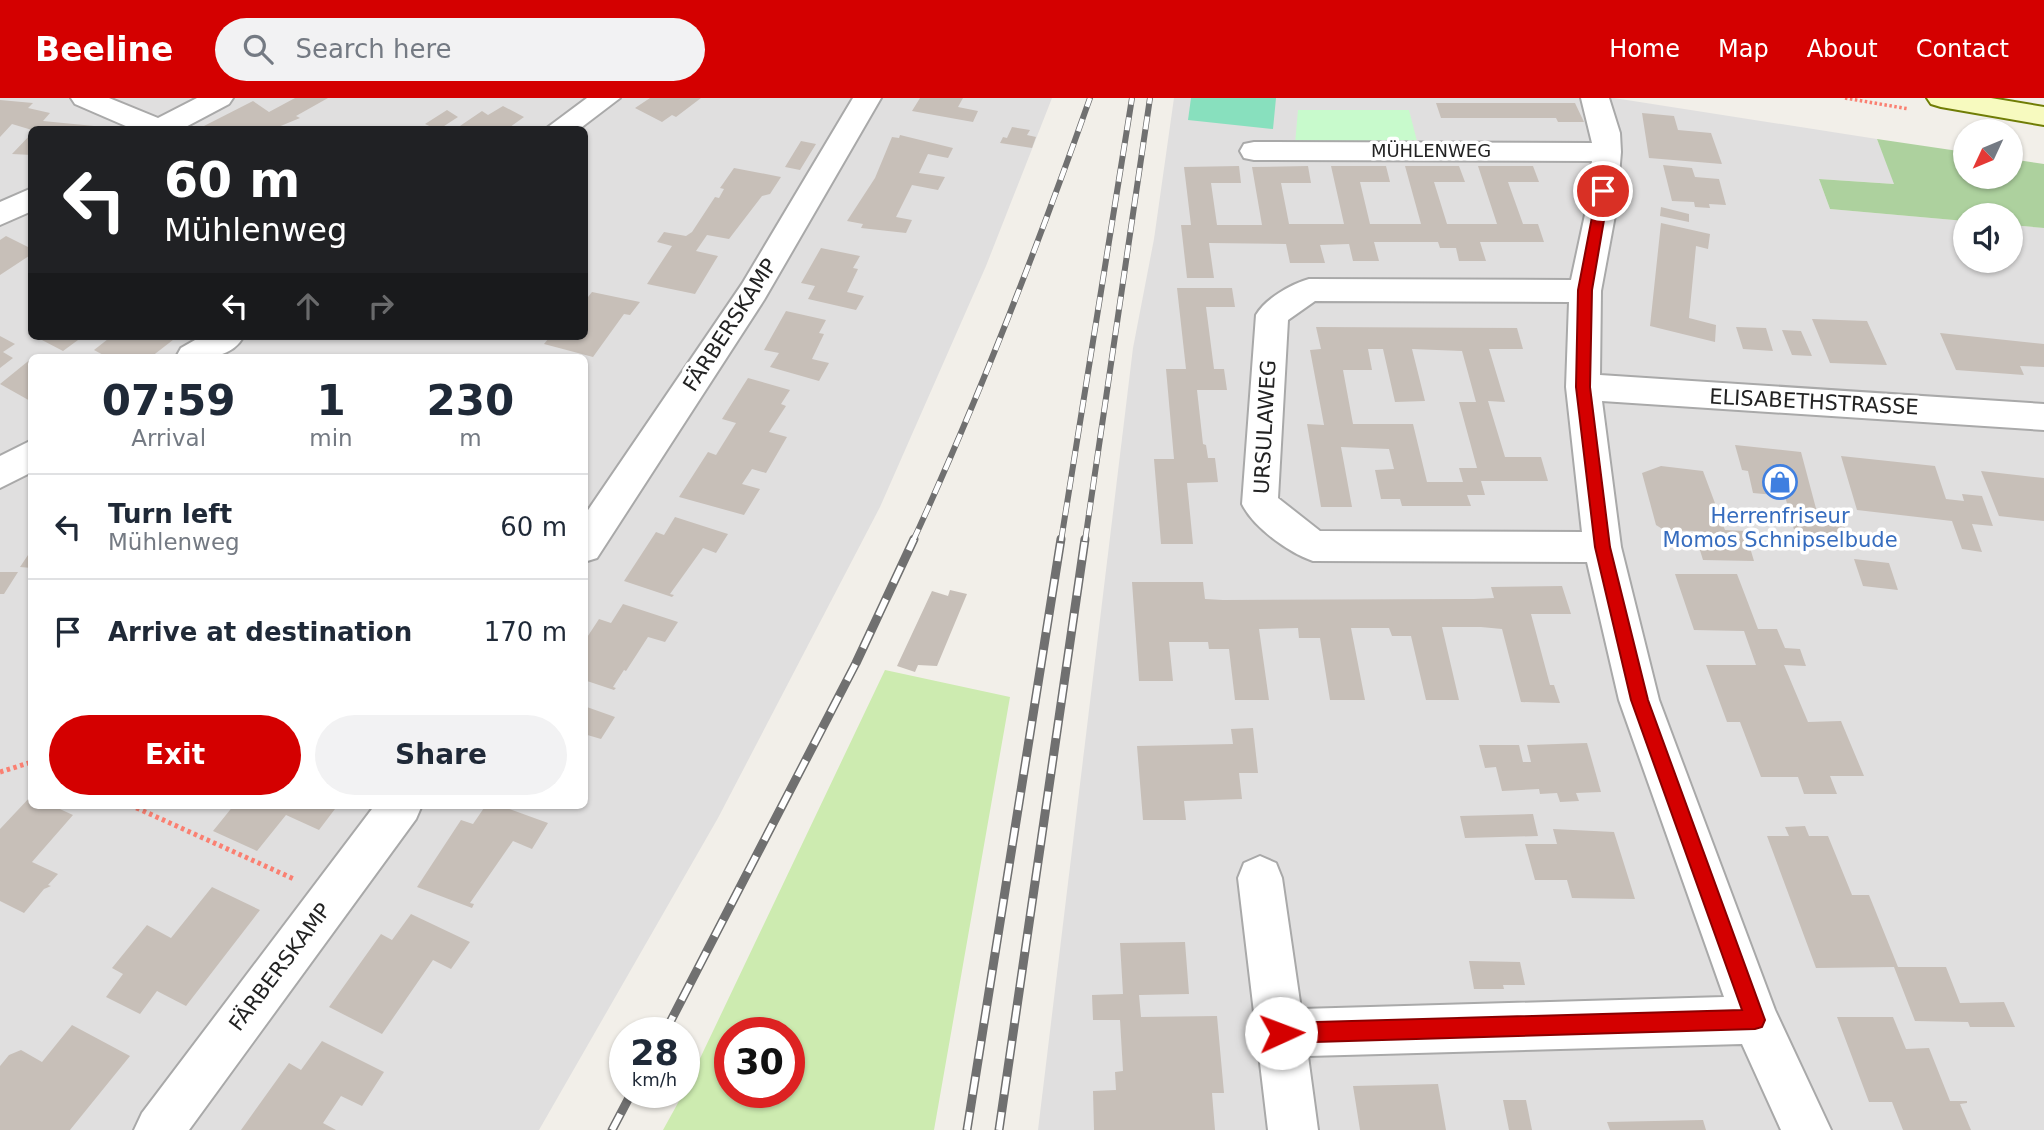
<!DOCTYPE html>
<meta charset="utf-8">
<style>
:root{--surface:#fff;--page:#f2f2f3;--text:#1f2937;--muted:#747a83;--line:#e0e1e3;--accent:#d40000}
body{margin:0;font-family:"DejaVu Sans",sans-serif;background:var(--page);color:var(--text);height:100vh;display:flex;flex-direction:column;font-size:26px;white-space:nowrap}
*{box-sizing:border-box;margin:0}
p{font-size:23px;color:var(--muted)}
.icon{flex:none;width:38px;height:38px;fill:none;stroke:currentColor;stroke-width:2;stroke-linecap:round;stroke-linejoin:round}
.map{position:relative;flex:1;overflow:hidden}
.panel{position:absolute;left:28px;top:256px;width:560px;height:455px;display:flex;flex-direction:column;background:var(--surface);border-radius:10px;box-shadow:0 2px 5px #0004}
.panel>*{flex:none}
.top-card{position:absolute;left:28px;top:28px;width:560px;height:214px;border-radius:10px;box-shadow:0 2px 5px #0004;background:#202124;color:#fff;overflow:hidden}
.needle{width:46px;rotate:226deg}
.buttons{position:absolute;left:1953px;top:21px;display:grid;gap:14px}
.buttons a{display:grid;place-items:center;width:70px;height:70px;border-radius:50%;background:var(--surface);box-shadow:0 2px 5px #0004;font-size:35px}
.speed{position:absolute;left:609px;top:919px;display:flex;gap:14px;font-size:35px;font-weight:700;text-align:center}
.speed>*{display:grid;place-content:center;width:91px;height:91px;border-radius:50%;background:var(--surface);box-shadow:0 2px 5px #0004;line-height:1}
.speed small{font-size:18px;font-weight:400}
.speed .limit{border:10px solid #d22;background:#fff;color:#111}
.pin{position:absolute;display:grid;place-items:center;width:60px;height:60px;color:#fff;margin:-30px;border:4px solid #fff;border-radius:50%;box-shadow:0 2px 7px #0007}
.me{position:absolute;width:77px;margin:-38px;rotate:88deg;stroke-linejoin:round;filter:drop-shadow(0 0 5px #0008)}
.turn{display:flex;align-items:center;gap:24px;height:147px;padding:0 21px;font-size:32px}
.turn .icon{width:91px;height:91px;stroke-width:2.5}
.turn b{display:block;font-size:49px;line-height:60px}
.lanes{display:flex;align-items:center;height:66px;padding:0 21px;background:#0003;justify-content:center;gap:35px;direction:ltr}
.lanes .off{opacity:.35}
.eta{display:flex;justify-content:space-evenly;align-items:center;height:119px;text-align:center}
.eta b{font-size:42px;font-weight:800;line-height:49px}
.action{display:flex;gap:14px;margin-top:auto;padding:14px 21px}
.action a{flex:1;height:80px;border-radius:42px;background:var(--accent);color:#fff;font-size:28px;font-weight:800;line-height:80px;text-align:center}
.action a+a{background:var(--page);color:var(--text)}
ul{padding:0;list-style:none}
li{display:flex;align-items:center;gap:21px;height:105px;padding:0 21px;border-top:2px solid var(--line)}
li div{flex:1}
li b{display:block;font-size:26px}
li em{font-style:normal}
header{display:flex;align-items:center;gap:42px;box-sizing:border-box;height:98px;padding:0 35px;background:var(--accent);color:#fff}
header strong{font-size:33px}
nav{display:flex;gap:38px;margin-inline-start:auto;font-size:24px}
.search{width:490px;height:63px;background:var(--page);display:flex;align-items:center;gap:18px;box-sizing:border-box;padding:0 24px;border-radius:38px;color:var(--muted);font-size:26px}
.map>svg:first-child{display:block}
</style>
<header>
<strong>Beeline</strong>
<div class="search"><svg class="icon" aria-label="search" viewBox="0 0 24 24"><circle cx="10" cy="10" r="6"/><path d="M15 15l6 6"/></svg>Search here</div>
<nav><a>Home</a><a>Map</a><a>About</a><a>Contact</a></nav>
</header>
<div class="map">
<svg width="2044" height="1032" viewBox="0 0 2044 1032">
<rect width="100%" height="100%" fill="#f2efe9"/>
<!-- residential -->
<path fill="#e0dfdf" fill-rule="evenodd" d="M0 0H1052L986 168 880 409 718 720 539 1032H0ZM32 32H584V238H32ZM32 259H584V707H32Z
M1174 0H1614L1877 41 1895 86 1819 81 1830 111 1965 123V163H2011V127L2044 130V1032H1038L1133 250 1154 141Z"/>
<!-- grass -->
<path fill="#cdebb0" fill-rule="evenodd" d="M885 572 1010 599 934 1032H663L684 994ZM730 934H789V994H730Z"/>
<!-- forest -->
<path fill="#add19e" d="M1877 41 1965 54V79H2011V61L2044 66V130L2011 127V117H1965V123L1830 111 1819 81 1894 86Z"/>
<!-- park -->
<path fill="#c8facc" d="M1298 12H1409L1418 47 1295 46Z"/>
<!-- pitch -->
<path fill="#88e0be" d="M1191 0H1276L1273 31 1188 22Z"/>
<!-- building -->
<path fill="#c7bfb8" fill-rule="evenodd" d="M295 0H328L296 18 300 20 271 32H209L204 28 253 3 269 14Z
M650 0H701L676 19 672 17 662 24 635 10Z
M920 0H963L958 9 978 13 973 24 912 13Z
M0 2 33 5 28 10 50 15 43 23 94 28 91 32H32L12 26 0 39Z
M1436 5H1575L1584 24H1558L1556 20H1441Z
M503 8 524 19 506 32 457 30 482 13 488 17Z
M447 12 458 19 438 32 425 26Z
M1642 15 1674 18 1678 32 1711 35 1722 66 1649 60Z
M1012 29 1030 32 1027 37 1036 39 1032 50 1000 45 1003 39 1007 40Z
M32 35V57L12 56Z
M900 37 953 50 948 60 928 56 919 75 945 79 938 92 912 87 896 119 912 122 906 135 861 130 863 126 847 123 875 80 892 39 899 40Z
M801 43 816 46 800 72 785 69Z
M1663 67 1692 70 1695 79 1719 81 1726 107 1709 106 1710 110 1695 109 1694 104 1672 103Z
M1239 68 1241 85H1211L1217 127H1262L1252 69 1308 68 1311 85H1281L1289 126H1344L1331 68H1386L1390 84H1360L1370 126H1421L1405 68H1459L1465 84H1434L1447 126H1497L1478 68H1533L1539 84H1508L1523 126H1538L1544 144H1480L1486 163H1459L1456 150H1440L1438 144H1374L1379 163H1353L1349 146 1320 147 1325 165H1290L1286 146 1209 145 1214 180H1187L1181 127H1191L1184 69Z
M734 70 781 79 770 96 762 98 729 141 707 137 696 153 718 158 695 196 647 186 672 148 657 144 664 134 686 138 692 134 715 99 719 100 724 91 720 90Z
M1661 109 1689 116V124L1660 118Z
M1661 125 1710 136 1708 151 1696 148 1689 220 1716 227 1715 244 1650 228Z
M6 138 32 151V156L0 177V142Z
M821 150 860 158 853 170 858 171 847 194 864 198 856 212 808 201 815 188 801 185Z
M1177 190H1232L1235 209H1206L1214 271H1224L1227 292H1197L1203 346 1206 347 1208 360H1215L1218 384 1187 385 1193 446H1161L1154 361H1174L1166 271H1186Z
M592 194 640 204 630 217 624 216 593 259 544 246 548 241 539 238H584V204Z
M786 213 826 222 819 235 824 236 812 261 829 265 819 283 770 269 779 255 764 252Z
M1812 221 1867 223 1887 267 1830 265Z
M1316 229 1517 230 1523 251H1489L1505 304 1488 303 1505 359H1541L1548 383H1481L1485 397H1467L1471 408H1402L1400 401H1381L1375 372 1394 371 1389 351 1341 349 1352 409H1321L1307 326 1324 327 1310 252 1321 251ZM1368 251H1383L1395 304 1425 303 1412 251 1462 253 1476 304H1459L1477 370H1459L1463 384H1427L1413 326H1353L1343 272H1372Z
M1736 229 1766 230 1773 253 1743 251Z
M1782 232 1801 233 1812 258 1792 257Z
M1940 235 2044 246V269L2020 268 2024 277 1956 272Z
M0 238 15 246 3 254 13 260 0 270Z
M45 238H70L78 242 63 253 40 241Z
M102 238H178L151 259H107L94 252 108 241Z
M32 260V304L0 286Z
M748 280 790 292 781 306 786 308 769 334 787 339 766 375 752 371 742 386 760 391 744 417 679 399 708 354 716 357 736 325 722 321Z
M1735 347 1801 354 1818 418 1842 421 1850 449 1797 443 1785 398 1753 395 1748 373 1742 372Z
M1841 358 1935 368 1946 401 1964 403 1962 396 1982 398 1993 428 1972 426 1982 454 1962 451 1952 423 1857 412Z
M1661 368 1703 373 1725 432 1745 433 1754 463 1703 462 1694 433 1664 432 1656 427 1642 375Z
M1981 373 2044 380V423L1999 418Z
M675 419 728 436 716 455 703 450 670 496 674 497 672 499 624 483 656 434 664 437Z
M32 451V470L20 469Z
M1854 461 1889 465 1898 492 1863 488Z
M0 474H18L4 496H0Z
M1675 476H1737L1758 531H1777L1785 550 1800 551 1806 568 1784 567 1808 624 1841 623 1864 678H1830L1837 696H1804L1798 679H1761L1740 624H1727L1706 567H1756L1744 533 1694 532Z
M1132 484H1203L1205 501 1223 502 1474 501 1494 500 1491 489 1562 488 1571 516H1531L1550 587H1554L1560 605 1521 604 1502 531 1481 529H1442L1459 602H1426L1411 538H1392L1389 530H1351L1365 602H1330L1320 540H1299L1298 530 1259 531 1269 602H1235L1229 551H1209L1208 544H1169L1173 583H1139Z
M950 492 967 496 937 568 918 567 915 574 897 568 932 493 948 498Z
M623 506 678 524 665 544 648 539 626 573 624 572 613 589 616 590 614 592 584 582V544L599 521 611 525Z
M584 608 615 619 601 641 584 636Z
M1253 630 1258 675H1239L1242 701 1184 703 1186 722H1143L1137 648 1233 646 1231 631Z
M1587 645 1601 694 1576 695 1579 703 1560 704 1557 695 1540 696 1539 691 1502 693 1496 669 1485 670 1479 647H1519L1523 664H1531L1527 647Z
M32 697V707H51L73 717 32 764 58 776 48 787 51 788 44 791 24 815 0 803V731Z
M234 707H338L319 732 286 717 257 753 213 733Z
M486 707H498L548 725 532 751 513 743 470 805 474 806 472 810 417 789 461 722 473 726Z
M1533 716 1538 738 1465 740 1460 718Z
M1805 728 1809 738H1828L1852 797H1869L1898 869H1946L1960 905 2004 904 2015 929H1970L1968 924 1915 923 1894 869 1816 870 1767 738H1789L1785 729Z
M1553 731 1614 734 1635 801 1572 800 1567 782H1535L1525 746H1557Z
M212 789 260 812 186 908 157 893 140 916 106 899 123 876 112 870 147 827 171 840Z
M411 816 470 844 451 871 433 862 382 936 329 909 381 836 392 842Z
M1185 844 1189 896 1139 897 1141 919 1217 918 1224 995H1212L1215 1032H1094L1093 993 1116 992 1115 974 1123 973 1120 922H1093L1092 897 1123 896 1120 845Z
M1469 863 1520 864 1525 887H1503L1504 891H1474Z
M1837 919H1893L1906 951 1929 950 1950 1003H1967V1005L1960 1006 1971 1032H1903L1892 1004H1869Z
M72 927 130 958 70 1032H0V968L9 957 21 952 42 964Z
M322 943 384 974 362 1008 341 998 323 1025 336 1032H241L289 965 301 972Z
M1438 986 1446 1032H1360L1353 988Z
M1503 1002H1526L1532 1032H1509Z
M1703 1022 1706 1032H1610L1607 1024Z"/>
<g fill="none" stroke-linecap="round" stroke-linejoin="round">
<!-- street casing -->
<g stroke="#a9a9a9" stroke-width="4">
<path id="street" d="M71 0H109L158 20 197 0H233L229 6 180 32H135L75 6Z
M587 0H620L578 32H544Z
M853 0H881L764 202 597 460 584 464V418L742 186Z
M1581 0H1609L1620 35 1621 54 1616 112 1601 193 1600 277 2044 306V332L1602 303 1621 449 1659 602 1775 912 1831 1032H1781L1742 946 1308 958 1318 1032H1268L1238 780 1244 765 1260 758 1276 765 1282 780 1301 911 1724 899 1619 602 1587 464 1313 463C1289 455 1253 429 1242 406L1256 217C1265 201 1291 186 1309 181L1571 182 1586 112 1592 63 1254 62 1244 60 1240 53 1244 46 1254 44 1592 45ZM1315 203 1569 204 1566 289 1582 434 1320 433 1278 400 1288 222Z
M32 90V113L0 127V104Z
M202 238H244C230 263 202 259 176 259L181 250Z
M32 342V374L0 390V358Z
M375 707H422L416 721 189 1032H134L142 1015Z"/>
</g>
<!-- secondary casing -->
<g stroke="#707d05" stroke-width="4">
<path id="secondary" d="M1927 0H1991L2044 9V27L1941 9 1931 6Z"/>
</g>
<!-- path-far1 -->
<path stroke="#fa8072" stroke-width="3.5" stroke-dasharray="2.5 2.5" stroke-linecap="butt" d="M1845 0 1909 11"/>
<!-- path -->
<path stroke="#fa8072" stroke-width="5" stroke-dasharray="3.5 3.5" stroke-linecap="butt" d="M0 674 32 664
M130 707 294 781"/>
<!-- street -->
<use href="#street" fill="#fff" fill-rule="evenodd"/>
<!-- secondary -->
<use href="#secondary" fill="#f7fabf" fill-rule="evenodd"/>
<!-- rail-far1 casing -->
<g stroke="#707070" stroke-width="6">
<path id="rail-far1" d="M913 443C980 298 1037 150 1090 0
M1061 443 1132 0
M1085 443 1150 0"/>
</g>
<!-- rail casing -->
<g stroke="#707070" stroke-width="9">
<path id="rail" d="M665 934 856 565 914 441
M612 1032 632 994
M967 1032 1061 441
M999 1032 1085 441"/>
</g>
<!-- rail-far1 -->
<use href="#rail-far1" stroke="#fff" stroke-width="4.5" stroke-dasharray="13" stroke-linecap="butt"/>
<!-- rail -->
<use href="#rail" stroke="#fff" stroke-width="6" stroke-dasharray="18" stroke-linecap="butt"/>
</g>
<!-- route -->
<path fill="#d40000" stroke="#8a0000" stroke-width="2" d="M1603 89 1609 93 1592 192 1590 289 1610 449 1648 602 1765 922 1762 929 1755 931 1281 945 1274 942 1272 935 1274 928 1281 925 1742 912 1631 602 1595 449 1576 289 1578 192 1597 93Z"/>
<!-- icons -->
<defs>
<g id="shop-ring" transform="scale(1.75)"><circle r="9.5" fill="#fff" stroke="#3f7fe0" stroke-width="1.5"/><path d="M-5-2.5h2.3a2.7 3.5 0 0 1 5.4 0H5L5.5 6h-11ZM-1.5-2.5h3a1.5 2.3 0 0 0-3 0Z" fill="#3f7fe0"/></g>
</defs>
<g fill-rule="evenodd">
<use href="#shop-ring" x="1780" y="384"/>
</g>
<g text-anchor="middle" stroke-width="7" stroke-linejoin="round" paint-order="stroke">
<!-- far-street labels -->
<g font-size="18" fill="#222" stroke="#fff">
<text x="1431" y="59">MÜHLENWEG</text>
</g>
<!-- street labels -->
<g font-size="21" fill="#222" stroke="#fff">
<text transform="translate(730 227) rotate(-57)" y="7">FÄRBERSKAMP</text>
<text transform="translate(1814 304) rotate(3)" y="7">ELISABETHSTRASSE</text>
<text transform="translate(1265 329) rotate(-87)" y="7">URSULAWEG</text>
<text transform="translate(280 869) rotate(-53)" y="7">FÄRBERSKAMP</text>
</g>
<!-- shop labels -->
<g font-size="21" fill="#366cbe" stroke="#fff">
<text x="1780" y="425">Herrenfriseur<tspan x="1780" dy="24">Momos Schnipselbude</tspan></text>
</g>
</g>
</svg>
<div class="buttons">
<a><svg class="needle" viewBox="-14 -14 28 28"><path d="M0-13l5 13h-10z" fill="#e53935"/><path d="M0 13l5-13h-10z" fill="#747a83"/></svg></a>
<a><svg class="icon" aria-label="sound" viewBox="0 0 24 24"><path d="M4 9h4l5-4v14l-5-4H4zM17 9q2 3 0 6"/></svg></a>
</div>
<div class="speed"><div>28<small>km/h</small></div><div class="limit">30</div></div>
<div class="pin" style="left:1603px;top:93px;background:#d93025"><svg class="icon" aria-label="arrive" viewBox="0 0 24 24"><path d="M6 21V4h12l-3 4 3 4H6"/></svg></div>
<svg class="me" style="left:1281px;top:935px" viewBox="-20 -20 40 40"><circle r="19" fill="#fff"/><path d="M0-13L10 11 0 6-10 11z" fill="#d40000"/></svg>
<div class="top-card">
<div class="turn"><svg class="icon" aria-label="left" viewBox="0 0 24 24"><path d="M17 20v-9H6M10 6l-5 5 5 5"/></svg><div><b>60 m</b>Mühlenweg</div></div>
<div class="lanes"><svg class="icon" aria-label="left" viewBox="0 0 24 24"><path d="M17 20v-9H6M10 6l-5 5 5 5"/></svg><svg class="icon off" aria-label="ahead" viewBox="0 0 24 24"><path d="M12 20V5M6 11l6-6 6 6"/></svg><svg class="icon off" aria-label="right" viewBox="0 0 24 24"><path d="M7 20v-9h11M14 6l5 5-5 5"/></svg></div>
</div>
<section class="panel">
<div class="eta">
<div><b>07:59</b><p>Arrival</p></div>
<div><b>1</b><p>min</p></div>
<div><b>230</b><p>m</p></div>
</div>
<ul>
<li><svg class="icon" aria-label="left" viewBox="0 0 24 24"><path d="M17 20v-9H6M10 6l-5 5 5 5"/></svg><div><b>Turn left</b><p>Mühlenweg</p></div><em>60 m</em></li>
<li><svg class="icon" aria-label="arrive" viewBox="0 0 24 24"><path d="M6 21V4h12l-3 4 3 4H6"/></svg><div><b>Arrive at destination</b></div><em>170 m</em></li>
</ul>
<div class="action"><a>Exit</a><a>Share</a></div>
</section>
</div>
